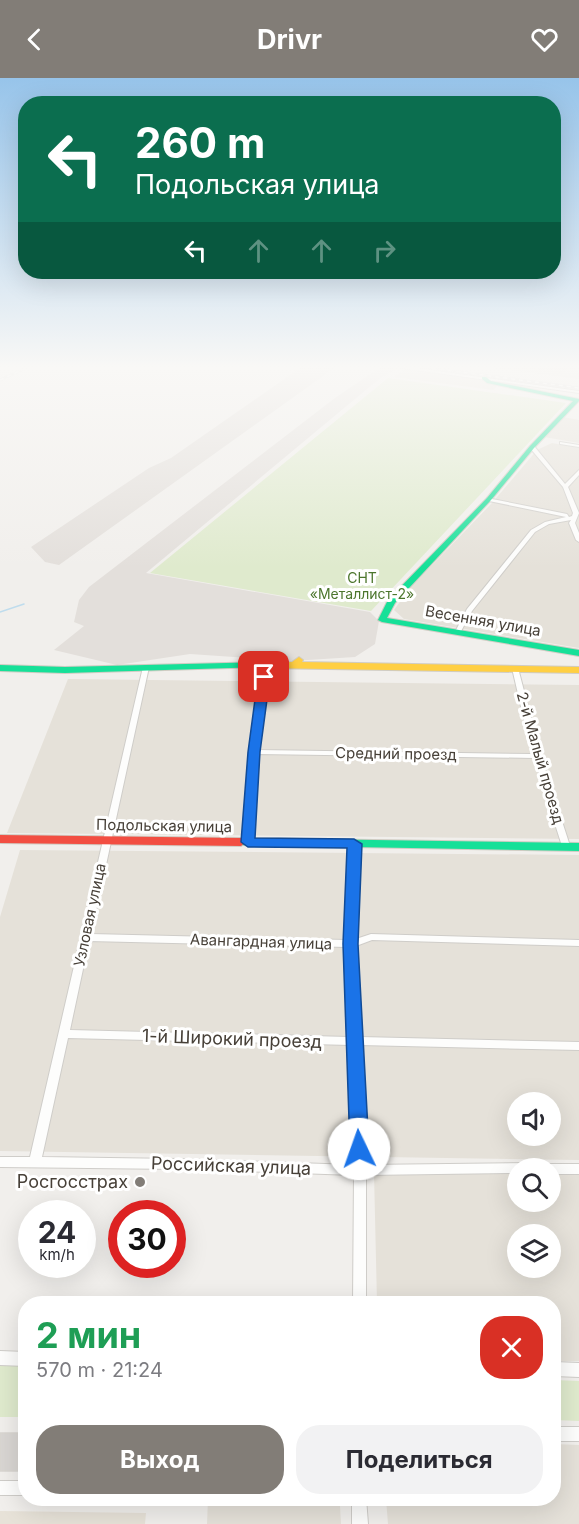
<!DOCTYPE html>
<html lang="ru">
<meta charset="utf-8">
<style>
:root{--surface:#fff;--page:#f2f2f3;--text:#2b2b33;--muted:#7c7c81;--accent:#827d77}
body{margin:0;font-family:Inter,sans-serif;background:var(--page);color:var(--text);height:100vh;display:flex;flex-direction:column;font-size:22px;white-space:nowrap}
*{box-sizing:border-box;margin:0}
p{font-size:20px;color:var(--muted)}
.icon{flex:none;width:33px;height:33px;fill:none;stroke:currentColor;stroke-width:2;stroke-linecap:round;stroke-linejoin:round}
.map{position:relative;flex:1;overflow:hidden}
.side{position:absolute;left:18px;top:1218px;width:543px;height:210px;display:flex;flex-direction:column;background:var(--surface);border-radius:24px;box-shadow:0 6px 24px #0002}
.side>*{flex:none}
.hud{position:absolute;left:18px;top:18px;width:543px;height:183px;border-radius:24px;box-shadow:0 6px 24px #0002;background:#0b6e4f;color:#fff;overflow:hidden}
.buttons{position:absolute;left:507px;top:1014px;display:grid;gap:12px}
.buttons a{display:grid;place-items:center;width:54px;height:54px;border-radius:50%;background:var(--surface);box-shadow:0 6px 24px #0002;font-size:30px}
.speed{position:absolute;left:18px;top:1122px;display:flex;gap:12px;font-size:30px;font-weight:700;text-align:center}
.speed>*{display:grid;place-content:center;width:78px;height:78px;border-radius:50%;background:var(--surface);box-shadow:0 6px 24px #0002;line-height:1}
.speed small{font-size:15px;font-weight:400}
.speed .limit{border:9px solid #d22;background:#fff;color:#111}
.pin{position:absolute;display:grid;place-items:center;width:51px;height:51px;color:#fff;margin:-26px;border-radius:12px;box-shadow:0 3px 9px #0006}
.me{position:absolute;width:66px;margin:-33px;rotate:357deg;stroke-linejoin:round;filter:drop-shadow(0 0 4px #0008)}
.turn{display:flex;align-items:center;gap:21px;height:126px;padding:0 18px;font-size:27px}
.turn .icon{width:78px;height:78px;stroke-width:2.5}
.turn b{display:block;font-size:42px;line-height:51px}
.lanes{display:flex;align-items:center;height:57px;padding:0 18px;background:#0003;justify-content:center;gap:30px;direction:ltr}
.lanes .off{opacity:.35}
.round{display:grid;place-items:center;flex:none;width:63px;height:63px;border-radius:24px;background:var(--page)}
.head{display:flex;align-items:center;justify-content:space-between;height:102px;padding:0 18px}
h1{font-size:36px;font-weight:700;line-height:45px;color:#1e9e55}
.action{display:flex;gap:12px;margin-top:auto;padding:12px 18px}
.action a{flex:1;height:69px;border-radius:24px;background:var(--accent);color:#fff;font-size:24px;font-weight:700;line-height:69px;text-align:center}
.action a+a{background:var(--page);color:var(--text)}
header{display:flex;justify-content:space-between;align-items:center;height:78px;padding:0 18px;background:var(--accent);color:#fff;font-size:27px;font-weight:700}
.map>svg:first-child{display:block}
</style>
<header><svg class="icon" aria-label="back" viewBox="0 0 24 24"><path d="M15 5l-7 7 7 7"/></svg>Drivr<svg class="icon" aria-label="heart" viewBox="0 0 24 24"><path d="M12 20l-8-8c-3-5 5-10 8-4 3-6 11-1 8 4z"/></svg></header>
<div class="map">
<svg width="579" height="1446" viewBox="0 0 579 1446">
<rect width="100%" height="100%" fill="#f1efec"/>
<!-- residential -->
<path fill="#e5e1d9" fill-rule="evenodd" d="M406 291 480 302 498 307 493 312 394 299Z
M563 339 579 342V365L544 359Z
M552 365 579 370V570L404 541 394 532 410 510 492 425 537 372Z
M68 601 579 607V761L7 755Z
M20 772 579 777V1082L0 1073V839ZM518 1024H550V1058H518Z
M374 1095 517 1096 518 1124H550L551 1097H579V1283H554V1226L377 1225ZM518 1156H550V1190H518Z
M554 1366 579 1367V1446H388L386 1421 554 1420Z
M208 1421 340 1428 341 1446H207Z"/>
<!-- industrial -->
<path fill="#e3dfdb" d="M303 288H337L59 487 45 484 31 469 149 390 171 380Z
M382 288 398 290 379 301 146 495 370 534 379 543 375 566 355 579 292 583 190 576 117 587 54 572 84 548 74 544 79 522 89 509 335 320Z
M479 288H579V301Z"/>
<!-- education -->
<path fill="#e7e2d8" d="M0 1433 146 1435 145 1446H0Z"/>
<!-- green -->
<path fill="#dfeacd" d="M388 300 566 325 371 533 150 495Z
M0 1286 25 1287V1339H0Z
M554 1302 579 1303V1343L554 1342Z"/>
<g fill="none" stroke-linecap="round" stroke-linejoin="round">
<!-- stream -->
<path stroke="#bfdced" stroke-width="1.5" d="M0 534 24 526"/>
</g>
<!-- building -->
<path fill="#d9d6d3" stroke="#d9d6d1" stroke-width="1.5" d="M540 288H569L562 295 539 292Z
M0 1355H26V1393H0Z"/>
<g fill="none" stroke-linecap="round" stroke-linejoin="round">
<!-- street casing -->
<g stroke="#cfcdc9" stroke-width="2">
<path id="street" d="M402 288 579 313V315L401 290Z
M560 364 579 367V369L560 366Z
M530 368H534L565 406 579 392V397L568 409 579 435 575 445 579 455V464L576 462 569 445 571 442 549 446 535 454 472 533 460 555H456L455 554 467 531 531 452 545 444 566 439 489 423 487 422V420L567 436 569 439 572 438 573 435 563 409 530 370Z
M146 587 149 589 91 856 346 862 350 766 354 763 358 766 356 861 371 856 579 862V868L372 862 356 868 360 959 579 964V972L360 967 366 1087 534 1085 538 1086 540 1090H518V1095L366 1097V1226H353L354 1097 177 1091 0 1089V1079H30L143 589ZM89 863 346 869 349 959 70 952ZM68 960 350 967 354 1087 177 1081 42 1079Z
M515 588 518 590 541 678 570 768 569 770 566 771 562 768 534 680 258 676 252 764 251 766H245L244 764 250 674 261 597H267L268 599 258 672 532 676 512 590Z
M550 1086H579V1096H550V1090H544L546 1087Z
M0 1273 26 1274V1288L0 1287Z
M554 1284 579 1285V1299L554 1298Z
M554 1349H579V1363H554Z
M0 1403H26V1417H0Z
M352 1420H366L368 1446H352Z"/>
</g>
<!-- fast casing -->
<g stroke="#d0ccc3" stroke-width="2">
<path id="fast" d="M482 299H486L491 303 579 321V323L534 370 491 422 395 525 387 540 579 572V578L382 544 378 542 388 522 487 420 530 368 573 323 487 305 482 301Z
M261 584 265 587 264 589 65 595 0 593V587L65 589Z
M241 760 579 765V773L237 767 236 764 237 761Z"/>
</g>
<!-- slow casing -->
<g stroke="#d0ccc3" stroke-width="2">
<path id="slow" d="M299 579 303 582 302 584 579 589V595L266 590 269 599 267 601H261L257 587 258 585 292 584Z"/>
</g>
<!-- jam casing -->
<g stroke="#d0ccc3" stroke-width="2">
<path id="jam" d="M0 757 241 760 246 764 241 768 0 765Z"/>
</g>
<!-- street -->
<use href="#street" fill="#fdfdfc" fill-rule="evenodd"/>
<!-- fast -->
<use href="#fast" fill="#16e098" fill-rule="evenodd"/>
<!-- slow -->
<use href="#slow" fill="#ffcf43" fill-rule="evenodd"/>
<!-- jam -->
<use href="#jam" fill="#f24e42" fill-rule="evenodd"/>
<!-- rail casing -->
<g stroke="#d9d9d8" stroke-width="3">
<path id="rail" d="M416 288 579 310
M0 302 30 288"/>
</g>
<!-- rail -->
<use href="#rail" stroke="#fff" stroke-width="1.5" stroke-dasharray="4" stroke-linecap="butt"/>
</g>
<!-- sky -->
<linearGradient id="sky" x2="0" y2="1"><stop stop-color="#97c4ea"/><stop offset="0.59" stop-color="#f9f8f6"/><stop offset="1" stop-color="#f9f8f6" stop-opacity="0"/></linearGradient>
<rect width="579" height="490" fill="url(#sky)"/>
<!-- route -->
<path fill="#1a73e8" stroke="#114b97" stroke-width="1.5" d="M264 595 270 599 260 674 255 760 354 761 362 766 358 866 369 1071 366 1077 359 1079 352 1077 350 1071 343 866 347 770 248 769 241 764 248 674 258 599Z"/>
<!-- markers -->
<circle fill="#827d77" stroke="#fff" stroke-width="2" cx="140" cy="1104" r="6"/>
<g text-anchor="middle" stroke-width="6" stroke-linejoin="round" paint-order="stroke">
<!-- far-park labels -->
<g font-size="14" fill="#4c762d" stroke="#fff">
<text x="362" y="505">СНТ<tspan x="362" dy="16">«Металлист-2»</tspan></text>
</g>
<!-- street labels -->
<g font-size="15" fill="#474038" stroke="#fff">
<text transform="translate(483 543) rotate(10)" y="5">Весенняя улица</text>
<text transform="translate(396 676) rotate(1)" y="5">Средний проезд</text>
<text transform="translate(540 680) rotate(74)" y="5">2-й Малый проезд</text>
<text transform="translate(164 748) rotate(1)" y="5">Подольская улица</text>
<text transform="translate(90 837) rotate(-78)" y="5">Узловая улица</text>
<text transform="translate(261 864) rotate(2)" y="5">Авангардная улица</text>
</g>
<!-- near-street labels -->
<g font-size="18" fill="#474038" stroke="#fff">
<text transform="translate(232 961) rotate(2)" y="6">1-й Широкий проезд</text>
<text transform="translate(231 1088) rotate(2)" y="6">Российская улица</text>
</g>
<!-- near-poi labels -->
<g font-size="18" fill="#474038" stroke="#fff" text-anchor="end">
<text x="128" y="1110">Росгосстрах</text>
</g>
</g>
</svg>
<div class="buttons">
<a><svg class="icon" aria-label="sound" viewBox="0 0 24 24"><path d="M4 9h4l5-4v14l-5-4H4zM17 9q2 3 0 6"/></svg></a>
<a><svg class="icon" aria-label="search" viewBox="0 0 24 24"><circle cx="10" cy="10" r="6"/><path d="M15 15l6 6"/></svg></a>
<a><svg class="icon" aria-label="layers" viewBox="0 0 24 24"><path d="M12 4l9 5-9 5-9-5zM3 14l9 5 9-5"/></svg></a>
</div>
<div class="speed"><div>24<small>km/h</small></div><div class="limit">30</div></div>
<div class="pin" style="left:264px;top:599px;background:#d93025"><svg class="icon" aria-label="arrive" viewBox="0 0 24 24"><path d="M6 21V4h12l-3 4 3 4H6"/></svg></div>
<svg class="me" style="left:359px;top:1071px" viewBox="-20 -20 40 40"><circle r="19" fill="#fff"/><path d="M0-13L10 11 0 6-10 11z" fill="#1a73e8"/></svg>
<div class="hud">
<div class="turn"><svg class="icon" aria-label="left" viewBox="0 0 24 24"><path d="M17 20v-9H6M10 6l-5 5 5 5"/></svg><div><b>260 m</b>Подольская улица</div></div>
<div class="lanes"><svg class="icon" aria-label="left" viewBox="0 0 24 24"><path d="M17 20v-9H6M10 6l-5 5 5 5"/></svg><svg class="icon off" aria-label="ahead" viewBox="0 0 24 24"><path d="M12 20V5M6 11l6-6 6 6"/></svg><svg class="icon off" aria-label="ahead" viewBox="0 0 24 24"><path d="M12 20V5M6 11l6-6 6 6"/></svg><svg class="icon off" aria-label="right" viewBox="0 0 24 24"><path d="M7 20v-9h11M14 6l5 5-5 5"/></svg></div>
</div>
<section class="side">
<div class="head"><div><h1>2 мин</h1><p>570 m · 21:24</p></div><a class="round" style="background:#d93025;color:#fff"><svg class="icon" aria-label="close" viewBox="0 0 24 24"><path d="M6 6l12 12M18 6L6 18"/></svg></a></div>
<div class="action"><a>Выход</a><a>Поделиться</a></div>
</section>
</div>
